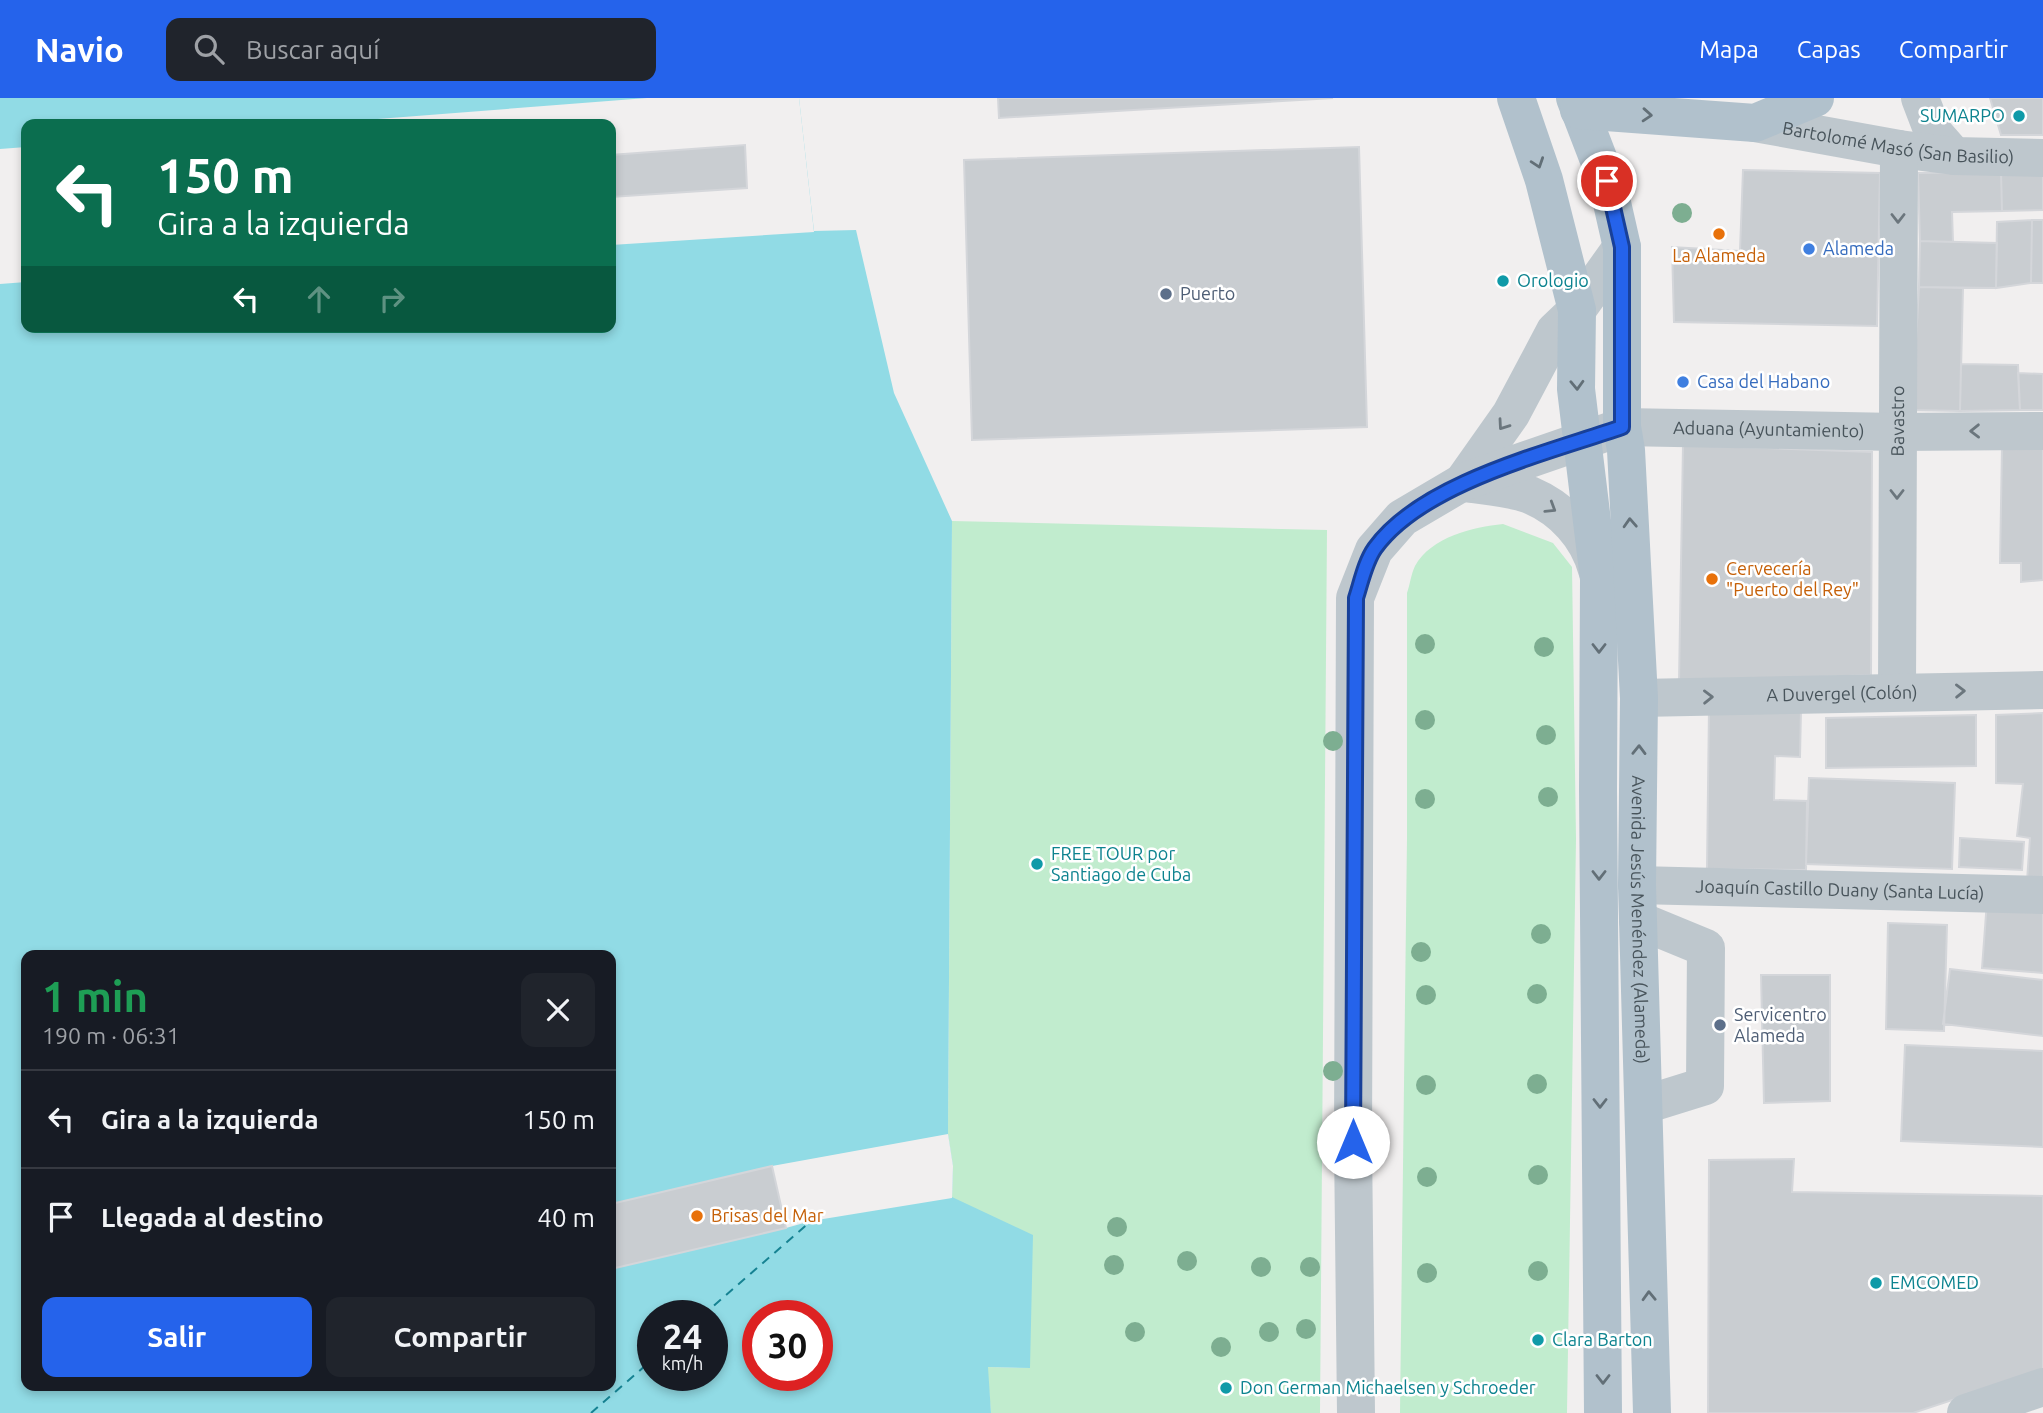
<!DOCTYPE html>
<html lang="es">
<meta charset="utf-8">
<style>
:root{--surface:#171b24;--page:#20242c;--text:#f1f3f6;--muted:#9ea1a6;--line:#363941;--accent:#2563eb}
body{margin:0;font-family:Ubuntu,sans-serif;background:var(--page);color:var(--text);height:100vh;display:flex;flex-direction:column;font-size:26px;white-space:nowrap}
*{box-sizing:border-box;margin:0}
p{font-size:23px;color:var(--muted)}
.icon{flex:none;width:38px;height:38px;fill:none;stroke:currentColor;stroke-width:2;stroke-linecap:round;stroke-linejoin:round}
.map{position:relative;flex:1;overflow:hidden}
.drawer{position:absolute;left:21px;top:852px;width:595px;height:441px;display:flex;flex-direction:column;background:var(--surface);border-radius:14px;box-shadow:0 4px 10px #0003}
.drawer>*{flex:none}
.banner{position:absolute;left:21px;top:21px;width:595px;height:214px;border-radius:14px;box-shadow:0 4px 10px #0003;background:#0b6e4f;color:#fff;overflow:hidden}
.speed{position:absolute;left:637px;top:1202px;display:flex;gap:14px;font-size:35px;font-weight:700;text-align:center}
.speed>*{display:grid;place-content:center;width:91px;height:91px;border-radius:50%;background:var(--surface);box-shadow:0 4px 10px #0003;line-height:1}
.speed small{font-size:18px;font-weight:400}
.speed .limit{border:10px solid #d22;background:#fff;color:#111}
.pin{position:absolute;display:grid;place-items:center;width:60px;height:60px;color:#fff;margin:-30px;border:4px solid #fff;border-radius:50%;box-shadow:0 2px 7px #0007}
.me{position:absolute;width:77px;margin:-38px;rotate:0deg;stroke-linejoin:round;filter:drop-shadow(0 0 5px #0008)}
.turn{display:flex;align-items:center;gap:24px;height:147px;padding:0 21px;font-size:32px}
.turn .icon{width:91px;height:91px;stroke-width:2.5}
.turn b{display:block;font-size:49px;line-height:60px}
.lanes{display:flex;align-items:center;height:66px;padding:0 21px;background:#0003;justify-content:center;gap:35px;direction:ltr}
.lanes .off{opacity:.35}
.round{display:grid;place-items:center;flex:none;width:74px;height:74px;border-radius:14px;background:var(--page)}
.head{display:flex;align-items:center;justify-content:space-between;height:119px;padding:0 21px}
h1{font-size:42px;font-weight:700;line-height:52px;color:#1e9e55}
.button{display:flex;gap:14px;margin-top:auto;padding:14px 21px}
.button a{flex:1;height:80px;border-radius:14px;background:var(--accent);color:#fff;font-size:28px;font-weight:700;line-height:80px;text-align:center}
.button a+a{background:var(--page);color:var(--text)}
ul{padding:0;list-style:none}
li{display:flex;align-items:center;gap:21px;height:98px;padding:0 21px;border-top:2px solid var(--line)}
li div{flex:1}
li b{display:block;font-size:26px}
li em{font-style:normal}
header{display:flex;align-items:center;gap:42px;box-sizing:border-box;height:98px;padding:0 35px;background:var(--accent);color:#fff}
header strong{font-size:33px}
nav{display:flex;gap:38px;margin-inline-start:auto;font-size:24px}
.search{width:490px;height:63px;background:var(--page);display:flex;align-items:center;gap:18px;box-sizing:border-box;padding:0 24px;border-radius:14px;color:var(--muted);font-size:26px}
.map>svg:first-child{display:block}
</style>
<header>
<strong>Navio</strong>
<div class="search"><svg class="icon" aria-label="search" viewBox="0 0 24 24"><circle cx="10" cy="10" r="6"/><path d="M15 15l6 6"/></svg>Buscar aquí</div>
<nav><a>Mapa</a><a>Capas</a><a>Compartir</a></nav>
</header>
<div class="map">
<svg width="2043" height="1315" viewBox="0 0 2043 1315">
<rect width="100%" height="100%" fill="#f1efef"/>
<!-- green -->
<path fill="#c1ecce" d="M952 423 1327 432 1320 1315H991L987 1269 1030 1270 952 1100 953 1068 948 1036Z
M1503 426 1553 445 1572 469 1576 741 1567 1315H1400L1407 740V495C1410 487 1411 476 1415 468 1431 439 1473 429 1503 426Z"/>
<!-- water -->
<path fill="#91dbe5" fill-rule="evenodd" d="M0 0H799L814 133 856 132 894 295 952 423 948 1036 953 1068 952 1099 1033 1137 1030 1270 988 1269 991 1315H0ZM26 26H611V229H26ZM26 858H611V1288H26ZM653 1218H712V1278H653ZM758 1218H817V1278H758Z"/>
<!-- pier -->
<path fill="#f1efef" d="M647 0H799L814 134 611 147V26H313Z
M26 49V184L0 186V51Z
M948 1036 953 1068 952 1100 811 1123 786 1130 772 1068Z"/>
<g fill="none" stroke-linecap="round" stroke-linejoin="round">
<!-- ferry -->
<path stroke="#168292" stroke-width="2" stroke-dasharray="9 7" stroke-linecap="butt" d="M702 1218 811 1123
M591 1315 653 1261"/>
</g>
<!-- building -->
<path fill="#c9cdd1" stroke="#d4d6da" stroke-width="2" d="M998 0H1333L999 20Z
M1990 0H2043V37H2001Z
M745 47 747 90 611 99V57Z
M1359 49 1367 329 972 342 964 62Z
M1743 72 1880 75 1877 228 1674 224 1672 149 1740 153Z
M2001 74 2002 113 1952 114 1953 144 1920 143 1918 75Z
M2001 74H2043V112L2002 113Z
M2032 122H2043V185H2031Z
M2032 122 2031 185 1996 190 1997 124Z
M1920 143 1997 145 1996 190 1919 189Z
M1919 189 1963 190 1960 313 1912 312Z
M1961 266 2018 267 2020 312 1960 313Z
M2018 275 2043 276V312H2020Z
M1683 347 1872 354 1871 577 1679 585Z
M2002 349H2043V482L2021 484V465H2000Z
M1709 610 1801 611 1800 659 1775 658 1774 702 1807 703 1806 772 1707 771Z
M2043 615V783H2027L2030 740 2017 738 2023 686 1996 685V617Z
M1976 617V668L1826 670V620Z
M1809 680 1955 685 1952 771 1806 766Z
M1960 740 2024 744 2022 772 1959 769Z
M1987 803 2043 808V875L1982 870Z
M1888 825 1947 827 1944 933 1886 931Z
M1950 871 2043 882V938L1943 926Z
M1761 877H1830V1003L1764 1005Z
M1905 947 2043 953V1049L1901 1043Z
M1794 1061 1792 1094 2043 1098V1272L1913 1315H1708L1709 1062Z
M772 1068 786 1130 611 1171V1106Z"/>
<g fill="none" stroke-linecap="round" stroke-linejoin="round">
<!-- minor -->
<g stroke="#bec7cd" stroke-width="38">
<path d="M1920 0 1933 34 1954 58"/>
<path id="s1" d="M1755 25 1899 51 1954 58 2043 60"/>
<path d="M1463 384 1511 316 1555 233 1577 212 1622 149"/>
<path d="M1465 385C1484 388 1513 390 1530 397 1563 411 1588 438 1597 472"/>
<path id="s2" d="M1897 594 1899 51"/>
<path id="s3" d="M1639 600 2043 592"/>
<path id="s4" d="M1637 787 2043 797"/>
<path d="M1638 822 1706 850 1705 988 1644 1007"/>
<path id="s5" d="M1356 1315 1353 1044 1355 500 1374 452 1402 420 1463 384 1622 329 1897 334 2043 333"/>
<path d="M1966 1315 2043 1289"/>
</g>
<!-- major -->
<g stroke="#b1c1cc" stroke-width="38">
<path d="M1516 0 1544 82 1577 212 1576 291 1599 481 1598 692 1603 1315"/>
<path id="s6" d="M1575 0 1607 83 1622 149V329L1626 352 1639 600 1637 787 1652 1315"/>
<path d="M1579 12 1755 25 1815 0"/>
</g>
</g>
<!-- trees -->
<g fill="#7dae91">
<circle cx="1682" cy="115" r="10"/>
<circle cx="1425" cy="546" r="10"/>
<circle cx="1544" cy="549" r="10"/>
<circle cx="1425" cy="622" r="10"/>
<circle cx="1546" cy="637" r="10"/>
<circle cx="1333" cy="643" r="10"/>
<circle cx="1548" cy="699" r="10"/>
<circle cx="1425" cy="701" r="10"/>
<circle cx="1541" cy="836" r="10"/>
<circle cx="1421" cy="854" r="10"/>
<circle cx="1537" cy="896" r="10"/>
<circle cx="1426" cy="897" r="10"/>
<circle cx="1333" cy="973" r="10"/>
<circle cx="1537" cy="986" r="10"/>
<circle cx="1426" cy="987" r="10"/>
<circle cx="1538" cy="1077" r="10"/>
<circle cx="1427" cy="1079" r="10"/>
<circle cx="1117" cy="1129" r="10"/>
<circle cx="1187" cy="1163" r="10"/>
<circle cx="1114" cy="1167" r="10"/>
<circle cx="1261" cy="1169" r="10"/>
<circle cx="1310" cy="1169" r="10"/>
<circle cx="1538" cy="1173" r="10"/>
<circle cx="1427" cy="1175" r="10"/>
<circle cx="1306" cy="1231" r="10"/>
<circle cx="1135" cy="1234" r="10"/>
<circle cx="1269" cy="1234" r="10"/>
<circle cx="1221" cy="1249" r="10"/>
</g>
<!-- one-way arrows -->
<defs><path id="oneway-chevron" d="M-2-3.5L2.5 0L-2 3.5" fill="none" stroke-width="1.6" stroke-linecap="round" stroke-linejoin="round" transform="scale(1.75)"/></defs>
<g stroke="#626f77">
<use href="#oneway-chevron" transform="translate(1647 17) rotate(4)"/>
<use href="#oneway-chevron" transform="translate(1538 65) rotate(71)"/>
<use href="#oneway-chevron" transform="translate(1577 287) rotate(88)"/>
<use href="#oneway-chevron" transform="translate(1630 425) rotate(-93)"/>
<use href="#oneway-chevron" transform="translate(1599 550) rotate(90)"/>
<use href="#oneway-chevron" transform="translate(1639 652) rotate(-89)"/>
<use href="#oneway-chevron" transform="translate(1599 777) rotate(90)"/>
<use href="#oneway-chevron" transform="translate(1600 1005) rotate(90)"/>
<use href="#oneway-chevron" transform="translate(1649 1198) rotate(-92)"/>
<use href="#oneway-chevron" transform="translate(1603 1281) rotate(90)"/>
</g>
<g stroke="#6b767d">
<use href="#oneway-chevron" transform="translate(1898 120) rotate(90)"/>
<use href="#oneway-chevron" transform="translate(1503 327) rotate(125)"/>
<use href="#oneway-chevron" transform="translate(1975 333) rotate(179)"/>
<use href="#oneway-chevron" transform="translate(1897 396) rotate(90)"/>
<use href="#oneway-chevron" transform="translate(1551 410) rotate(32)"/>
<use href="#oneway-chevron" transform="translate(1960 593) rotate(-1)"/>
<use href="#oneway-chevron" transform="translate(1708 599) rotate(-1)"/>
</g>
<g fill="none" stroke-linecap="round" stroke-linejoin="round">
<!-- route casing -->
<g stroke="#184099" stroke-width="18">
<path id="route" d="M1353 1044 1356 500C1361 485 1365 464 1375 450 1422 385 1547 355 1622 329V149L1607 83"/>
</g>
<!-- route -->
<use href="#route" stroke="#2563eb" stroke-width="12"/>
</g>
<!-- markers -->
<g fill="#0f9aa8" stroke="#fff" stroke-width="2.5">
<circle cx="2019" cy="18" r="7"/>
<circle cx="1503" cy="183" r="7"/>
<circle cx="1037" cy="766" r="7"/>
<circle cx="1876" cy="1185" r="7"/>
<circle cx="1538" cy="1242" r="7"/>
<circle cx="1226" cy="1290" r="7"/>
</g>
<g fill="#e8710a" stroke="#fff" stroke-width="2.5">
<circle cx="1719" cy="136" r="7"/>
<circle cx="1712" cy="481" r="7"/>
<circle cx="697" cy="1118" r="7"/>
</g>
<g fill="#3f7fe0" stroke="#fff" stroke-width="2.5">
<circle cx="1809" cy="151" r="7"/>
<circle cx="1683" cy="284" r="7"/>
</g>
<g fill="#5c6f8a" stroke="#fff" stroke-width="2.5">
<circle cx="1166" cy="196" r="7"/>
<circle cx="1720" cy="927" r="7"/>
</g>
<g text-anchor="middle" stroke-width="5" stroke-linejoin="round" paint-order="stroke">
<!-- culture labels -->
<g font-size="18" fill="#0d838f" stroke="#fff" text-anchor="start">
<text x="2005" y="24" text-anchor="end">SUMARPO</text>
<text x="1517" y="189">Orologio</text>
<text x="1051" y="762">FREE TOUR por<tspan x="1051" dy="21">Santiago de Cuba</tspan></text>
<text x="1890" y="1191">EMCOMED</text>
<text x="1552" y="1248">Clara Barton</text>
<text x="1240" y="1296">Don German Michaelsen y Schroeder</text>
</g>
<!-- street labels -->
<g font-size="18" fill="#48545b" stroke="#fff">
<text dy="6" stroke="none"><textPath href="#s1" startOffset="145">Bartolomé Masó (San Basilio)</textPath></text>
<text dy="6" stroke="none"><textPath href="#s2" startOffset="271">Bavastro</textPath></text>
<text dy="6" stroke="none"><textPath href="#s5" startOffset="1295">Aduana (Ayuntamiento)</textPath></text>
<text dy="6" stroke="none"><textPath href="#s3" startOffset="203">A Duvergel (Colón)</textPath></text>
<text dy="6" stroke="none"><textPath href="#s4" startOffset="203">Joaquín Castillo Duany (Santa Lucía)</textPath></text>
<text dy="6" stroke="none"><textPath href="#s6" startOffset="830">Avenida Jesús Menéndez (Alameda)</textPath></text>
</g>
<!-- shop labels -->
<g font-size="18" fill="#366cbe" stroke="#fff" text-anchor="start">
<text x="1823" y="157">Alameda</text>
<text x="1697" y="290">Casa del Habano</text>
</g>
<!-- food labels -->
<g font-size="18" fill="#c56008" stroke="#fff" text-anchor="start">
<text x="1719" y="164" text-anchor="middle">La Alameda</text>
<text x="1726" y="477">Cervecería<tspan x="1726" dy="21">"Puerto del Rey"</tspan></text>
<text x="711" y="1124">Brisas del Mar</text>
</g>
<!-- service labels -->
<g font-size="18" fill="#4e5e75" stroke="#fff" text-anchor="start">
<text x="1180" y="202">Puerto</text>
<text x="1734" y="923">Servicentro<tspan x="1734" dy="21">Alameda</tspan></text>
</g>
</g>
</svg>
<div class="speed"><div>24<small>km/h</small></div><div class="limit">30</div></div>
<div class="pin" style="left:1607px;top:83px;background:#d93025"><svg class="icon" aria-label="arrive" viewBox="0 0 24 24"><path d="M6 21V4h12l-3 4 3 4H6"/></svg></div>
<svg class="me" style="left:1353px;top:1044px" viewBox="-20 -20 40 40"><circle r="19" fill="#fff"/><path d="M0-13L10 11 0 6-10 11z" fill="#2563eb"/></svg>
<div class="banner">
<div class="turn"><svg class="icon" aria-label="left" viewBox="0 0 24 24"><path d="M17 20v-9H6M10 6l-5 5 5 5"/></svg><div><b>150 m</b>Gira a la izquierda</div></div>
<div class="lanes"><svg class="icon" aria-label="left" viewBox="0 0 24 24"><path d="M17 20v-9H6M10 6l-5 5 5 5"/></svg><svg class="icon off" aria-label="ahead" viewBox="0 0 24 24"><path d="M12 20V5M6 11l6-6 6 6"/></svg><svg class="icon off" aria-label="right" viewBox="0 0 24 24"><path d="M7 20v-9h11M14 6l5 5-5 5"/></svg></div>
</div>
<section class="drawer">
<div class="head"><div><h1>1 min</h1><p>190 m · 06:31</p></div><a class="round"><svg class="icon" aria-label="close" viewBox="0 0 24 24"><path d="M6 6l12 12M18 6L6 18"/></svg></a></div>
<ul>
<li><svg class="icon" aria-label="left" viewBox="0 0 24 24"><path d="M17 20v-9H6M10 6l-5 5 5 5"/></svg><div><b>Gira a la izquierda</b></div><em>150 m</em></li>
<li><svg class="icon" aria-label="arrive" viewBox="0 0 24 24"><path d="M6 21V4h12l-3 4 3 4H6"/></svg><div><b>Llegada al destino</b></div><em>40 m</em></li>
</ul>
<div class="button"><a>Salir</a><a>Compartir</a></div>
</section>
</div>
